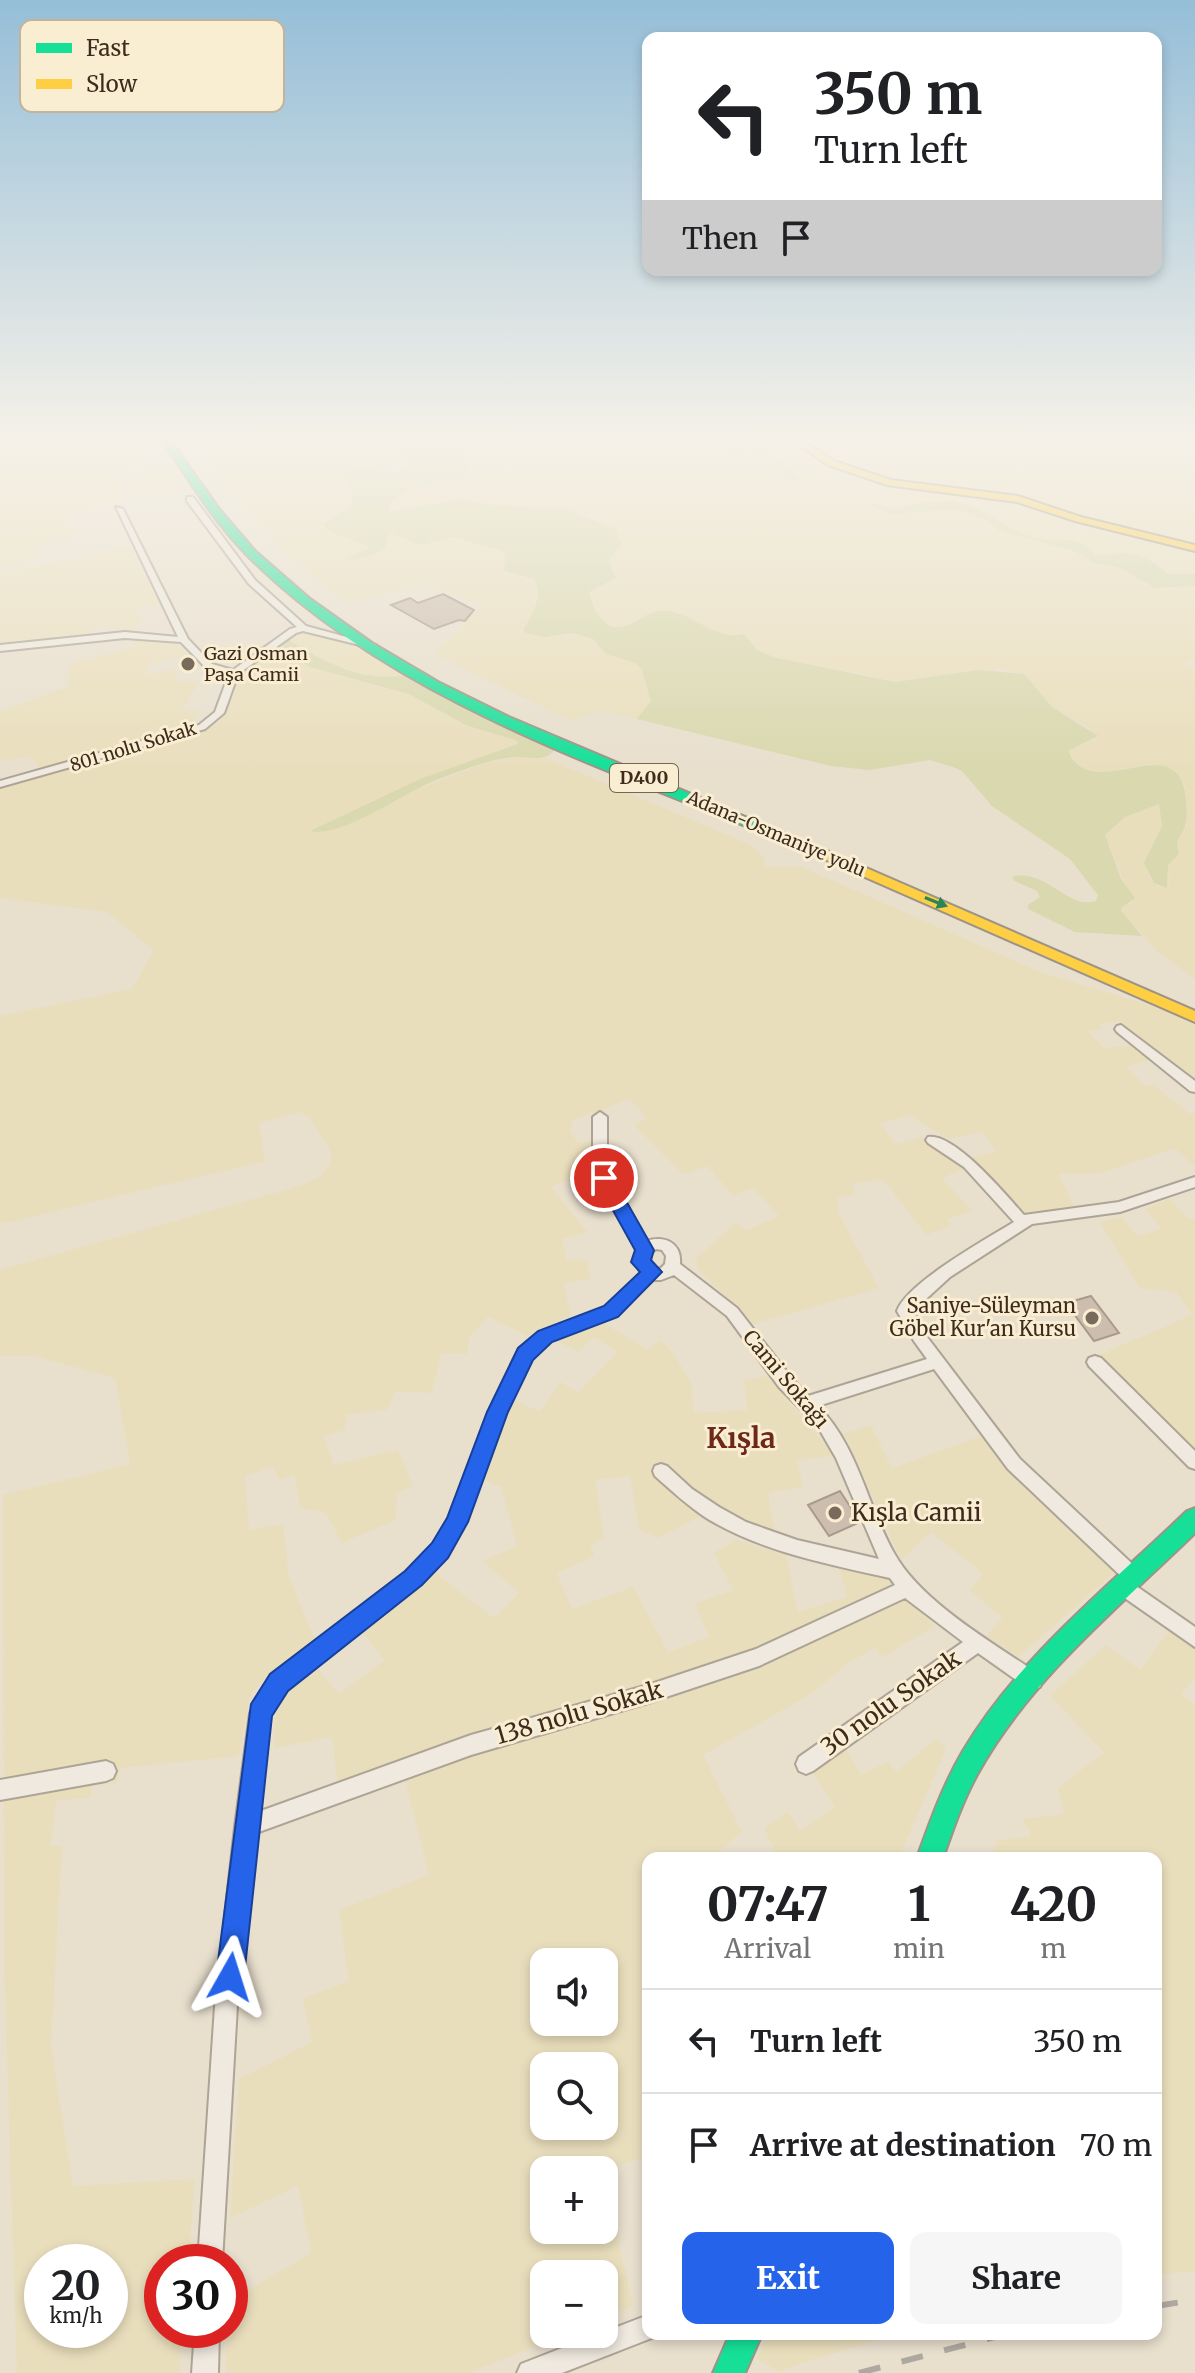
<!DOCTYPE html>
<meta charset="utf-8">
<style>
:root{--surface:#fff;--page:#f6f6f6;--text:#202124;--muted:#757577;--line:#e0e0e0;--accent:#2563eb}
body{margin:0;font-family:Merriweather,serif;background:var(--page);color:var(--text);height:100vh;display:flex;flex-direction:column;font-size:30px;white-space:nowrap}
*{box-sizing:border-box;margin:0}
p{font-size:26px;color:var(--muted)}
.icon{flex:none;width:44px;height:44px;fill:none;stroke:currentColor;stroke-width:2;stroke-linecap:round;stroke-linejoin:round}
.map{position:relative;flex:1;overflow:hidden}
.sheet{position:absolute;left:642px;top:1852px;width:520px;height:488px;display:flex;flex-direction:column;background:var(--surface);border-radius:16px;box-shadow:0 4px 12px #0003}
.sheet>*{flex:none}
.guide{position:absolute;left:642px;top:32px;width:520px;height:244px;border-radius:16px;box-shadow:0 4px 12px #0003;background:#fff;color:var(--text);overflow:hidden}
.controls{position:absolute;left:530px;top:1948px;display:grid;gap:16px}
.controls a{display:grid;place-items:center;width:88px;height:88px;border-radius:16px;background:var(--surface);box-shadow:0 4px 12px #0003;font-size:40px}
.speed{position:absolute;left:24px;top:2244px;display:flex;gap:16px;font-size:40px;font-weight:700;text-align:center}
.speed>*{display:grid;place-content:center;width:104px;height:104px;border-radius:50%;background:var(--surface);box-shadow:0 4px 12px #0003;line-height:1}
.speed small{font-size:20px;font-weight:400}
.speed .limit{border:12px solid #d22;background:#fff;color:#111}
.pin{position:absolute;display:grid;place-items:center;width:68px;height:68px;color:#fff;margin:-34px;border:4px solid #fff;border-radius:50%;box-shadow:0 2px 8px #0007}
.me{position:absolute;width:88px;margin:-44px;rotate:6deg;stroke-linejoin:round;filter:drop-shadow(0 0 6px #0008)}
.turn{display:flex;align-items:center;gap:28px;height:168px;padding:0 40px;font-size:36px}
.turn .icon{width:104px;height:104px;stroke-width:2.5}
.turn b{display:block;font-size:56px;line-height:68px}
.then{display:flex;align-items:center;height:76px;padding:0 40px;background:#0003;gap:16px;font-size:30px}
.eta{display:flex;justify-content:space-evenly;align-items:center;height:136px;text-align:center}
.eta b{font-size:48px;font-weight:700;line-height:56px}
.primary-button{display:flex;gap:16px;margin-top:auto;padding:16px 40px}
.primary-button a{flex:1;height:92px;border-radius:16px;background:var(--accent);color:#fff;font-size:32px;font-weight:700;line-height:92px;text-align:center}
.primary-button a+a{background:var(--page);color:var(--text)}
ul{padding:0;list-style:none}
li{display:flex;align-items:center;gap:24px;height:104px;padding:0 40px;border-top:2px solid var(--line)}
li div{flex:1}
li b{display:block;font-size:30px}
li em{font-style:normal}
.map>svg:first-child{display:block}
</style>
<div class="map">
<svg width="1195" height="2373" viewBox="0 0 1195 2373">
<rect width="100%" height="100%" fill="#e8dfcd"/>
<!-- farmland -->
<path fill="#e9debc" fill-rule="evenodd" d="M0 437H112L134 443 145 452 122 481 119 503 62 517 77 536 36 544 43 556 0 568Z
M191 437H353L395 445 408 468 384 474 357 468 344 473 353 498 348 509 324 521 329 531 369 545 371 548 359 559 382 550 388 534H393L403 537H453L499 550 505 553 502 563 509 574 534 579 538 585 532 617 545 637 582 635 636 663 644 673 651 702 637 719 602 711 570 720 435 654 482 605 419 584 381 596 348 601 326 588 281 546 243 505Z
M456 437H693L715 446 733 461H757L800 480 786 465 768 455 791 440 823 461 889 485 1011 500 1195 550V574L1174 576 1164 571 1159 562 1142 556 1120 552 1095 556 1082 543 1029 537 962 503 912 504 895 510 875 503 869 504 883 513 898 514 956 509 987 520 999 531 1072 550 1094 563 1120 568 1147 585 1167 589 1195 586V658L1183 664 1195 669V979L1157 951 1121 911V908L1132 902 1105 835 1125 817 1159 804 1162 826 1153 844 1149 877 1158 887 1169 885 1168 865 1180 850 1177 841 1187 825 1185 785 1170 769 1150 764 1103 773 1083 768 1068 752 1095 739 1088 727 1052 707 1024 674 1008 670H979L895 682 865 674 796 663 757 650 735 637 637 617 623 627 607 624 601 620 589 592 614 580 608 561 618 549 615 529 565 509 495 505 461 499 388 512 393 502 406 492 467 474 471 451Z
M798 437H1195V546L1101 524 1021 497 909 485 842 464Z
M166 451 189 489 133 497 127 489 131 477 159 453Z
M129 546 160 604 135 609 142 622 136 624 138 632 114 634 111 625 91 628 92 636 0 646V574Z
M306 631 360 647 405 675 381 677 335 666 286 638Z
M145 638 173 642 190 656 147 664 150 674 173 669 179 675 177 681H199L182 710 200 711 187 728 41 772 32 756 0 761V712L68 687V666L72 663 135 646 133 640Z
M274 646 310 667 422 698 468 726 516 740 518 744 420 779 311 830 483 764 517 757 545 758 751 845 763 856 765 867H802L1040 972 1149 1005 1195 1024V1077L1192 1078 1120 1021 1100 1024 1102 1028 1088 1032 1104 1048 1135 1045 1149 1060 1127 1067 1145 1086 1154 1085 1190 1114 1195 1112V1167L1175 1148 1102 1173 1058 1174 1075 1208 1020 1213 969 1158 996 1151 982 1132 947 1139 910 1115 880 1123 896 1144 922 1137 949 1155 964 1169 942 1178 972 1211 947 1219 951 1226 926 1235 883 1179 852 1184 855 1194 837 1198 839 1214 879 1288 750 1325 740 1310 701 1273 695 1260 736 1222 746 1231 779 1216 753 1188 733 1195 707 1166 683 1174 634 1125 647 1118 630 1099 573 1120 570 1131 578 1143 592 1141 590 1168 551 1187 587 1232 562 1239 567 1261 587 1260 590 1279 564 1283 571 1317 559 1320 528 1336 488 1317 469 1337 467 1354 441 1353 432 1393 395 1391 388 1409 347 1415 344 1430 324 1436 333 1465 398 1450 413 1486 397 1493 396 1520 342 1543 326 1513 301 1508 294 1475 280 1480 273 1467 245 1476 249 1530 283 1524 289 1578 315 1639 263 1680 250 1696 239 1756 120 1768 117 1783 92 1786 90 1798 57 1800 50 1846H62L51 2047 73 2186 195 2179 188 2262H162V2330H182L179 2373H17L4 1963 3 1495 130 1464 115 1378 34 1356H0V1270L303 1185 321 1176 330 1165 332 1154 310 1118 300 1112 259 1123 265 1161 0 1224V1016L131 989 154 951 107 912 0 898V788L180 739 209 727 220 720 229 706 245 669ZM42 2262H110V2330H42Z
M1170 1199 1189 1219 1195 1218V1451L1099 1355 1192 1315 1176 1292 1140 1288 1100 1222 1121 1217 1138 1236 1162 1229 1145 1209Z
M605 1324 648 1350 660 1340 674 1354 691 1383 694 1413 748 1410 744 1381 767 1376 834 1455 797 1461 803 1487 768 1493 775 1532 723 1511 703 1515 658 1538 639 1529 630 1476 595 1480 604 1537 590 1546 595 1556 557 1573 572 1609 633 1587 668 1652 709 1637 695 1604 733 1590 714 1553 736 1540 786 1555 798 1612 847 1597 839 1566 884 1573 935 1626 882 1657 875 1648 851 1661 808 1696 703 1755 742 1832 711 1858H648V2156L604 2170H544V2230H604V2179L633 2306 604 2318V2274H544V2334H565L469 2373H226V2330H230V2301L311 2253 298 2186 230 2218 239 2079 312 2042 303 1999 349 1981 339 1910 429 1875 404 1776 340 1801 332 1737 274 1748 276 1708 282 1694 316 1666 339 1694 385 1660 360 1630 434 1571 493 1618 519 1593 483 1561 517 1546 501 1487 484 1480 511 1399 540 1411 561 1382 578 1393 617 1352 594 1337 577 1352 554 1338ZM544 1962H604V2022H544ZM544 2066H604V2126H544Z
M871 1426 892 1468 982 1436 1011 1472 1115 1572 1018 1657 987 1636 1002 1617 970 1590 983 1574 931 1532 901 1560 844 1433Z
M1169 1631 1195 1649V1678L1181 1694 1195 1705V2271L1156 2275V1858H991L997 1841 1031 1836 1023 1819 1064 1814 1058 1788 1104 1752 1050 1696 1106 1645 1140 1670Z
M936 1739 946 1749 899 1858H778L764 1828 788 1812 800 1831 835 1807 810 1769 845 1748 861 1775 888 1761 896 1772Z
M768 2334H896L778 2371 757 2359Z"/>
<!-- green -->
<path fill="#d9d8ae" d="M353 437H456L471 451 465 476C443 483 391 486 388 512L461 499 495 505 565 509 615 529 621 544 608 561 616 578 589 592C592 605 600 624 614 627 629 630 644 612 661 611 691 609 715 642 744 634L757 650 777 658 895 682 979 670 1024 674 1052 707 1098 736 1068 751C1093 808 1179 722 1186 800 1187 819 1188 825 1177 841L1179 854 1168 865 1167 888 1154 883 1144 863 1162 826 1159 804 1125 817 1105 835 1121 879 1135 898 1121 908V911L1142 936 1075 932 1028 909V905L1040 897 1037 891 1013 880 1014 876C1048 870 1068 910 1096 901L1098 895 1070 859 992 806 962 771 953 767 930 760 870 770 831 766 637 719 651 701 642 670 636 663 606 654 593 639 573 633 545 637 526 633 523 630C532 615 544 596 534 579L504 571 505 553 499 550 453 537 420 545 393 534 388 535 386 547C376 554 361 561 349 558L370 547 329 531 323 524 348 509 353 498 344 473C367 463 387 481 408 468L395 445Z
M693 437H723L744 452 762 446 769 437H787L791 440 768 455 786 465 800 480 791 481 762 463 733 461 715 446Z
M947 501C980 502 1003 529 1032 537 1054 543 1082 533 1095 556 1129 551 1142 551 1168 574H1195V586L1155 588 1120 568 1094 563 1072 550 999 531 987 520 956 509 891 514 867 504 875 503 895 510 912 504Z
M286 638C322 661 361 683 405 675L555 750C542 763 530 756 514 757 488 759 461 771 436 780 404 792 343 838 310 831L420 779 518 744 516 740 468 726 409 694 310 667 274 646Z"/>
<!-- building -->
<path fill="#ccbdae" stroke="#a99a8c" stroke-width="2" d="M443 594 474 610 465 621 459 620 434 629 391 605 410 598 418 603Z
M1091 1296 1119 1333 1094 1341 1066 1303Z
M840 1491 860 1522 829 1536 808 1505Z"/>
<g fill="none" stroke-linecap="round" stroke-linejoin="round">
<!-- street casing -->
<g stroke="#ada496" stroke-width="4">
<path id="street" d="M187 497H193L255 580 306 626 376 645 372 648 303 631 296 633 238 674 224 713 205 729 0 787V781L199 725 215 712 229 674 206 668 181 642 125 638 0 651V645L125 632 178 637 116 507 123 509 188 639 212 664 233 670 290 629 297 627 249 584 187 501Z
M1121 1025 1195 1081V1092L1190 1091 1117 1032 1115 1029 1117 1026Z
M600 1112 607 1117V1168L646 1241C665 1235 682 1243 680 1264L737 1308 791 1377 808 1396 927 1359 914 1341 897 1311C907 1283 986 1239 1014 1222L964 1167 928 1143 926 1140 928 1137C954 1132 1007 1196 1024 1215L1119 1202 1195 1177V1187L1120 1212 1032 1224 950 1277 913 1311 924 1333 1020 1459 1141 1572 1144 1578 1141 1584 1136 1586 1195 1627V1647L1119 1594 1116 1588 1119 1582 1125 1580 1008 1469 934 1369 818 1406C858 1446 867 1505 894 1553 921 1602 993 1643 1040 1675L1042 1681 1040 1687 1033 1690 1026 1687 978 1653 813 1771 806 1774 799 1771 796 1764 799 1757 963 1642 905 1598 759 1666 648 1703 471 1755 256 1833 237 2006 222 2262H198L215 2006 235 1827 250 1713 253 1706 272 1677 408 1572 434 1544 450 1519 490 1412 520 1350 540 1332 606 1307 641 1273 635 1262 637 1251 593 1168V1117ZM656 1249 662 1250 666 1256 665 1264 660 1269 653 1267 650 1262 651 1253ZM674 1275 727 1316 779 1387 818 1427 836 1458 879 1559 797 1540 746 1522 719 1507 692 1489 667 1466 661 1464 655 1466 653 1471 655 1476C672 1491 689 1507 708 1519 763 1552 828 1564 890 1578L895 1585 756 1649 648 1685 471 1735 258 1812 269 1716 286 1689 420 1584 446 1556 466 1522 506 1412 532 1358 550 1340 616 1315 653 1280H661Z
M1095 1356 1101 1358 1195 1451V1469L1189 1467 1089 1366 1087 1362 1089 1358Z
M106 1761 113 1764 116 1771 113 1778 106 1781 0 1800V1780Z
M648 2315V2334H658L657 2336 562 2373H517L521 2364 598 2334H604V2332Z
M195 2330H219L218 2373H192Z"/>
</g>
<!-- fast casing -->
<g stroke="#9d9386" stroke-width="4">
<path id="fast" d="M160 437H168L219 509 255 551 310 599 372 643 438 682 509 717 795 838 788 842 783 841C601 767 387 697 246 554 212 519 187 477 160 437Z
M1195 1508V1533C1119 1607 1030 1679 978 1773 963 1800 953 1829 943 1858H917C930 1822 943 1785 963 1751 1018 1658 1109 1586 1187 1511Z
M730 2334H762L745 2373H713Z"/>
</g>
<!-- slow casing -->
<g stroke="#9d9386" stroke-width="4">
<path id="slow" d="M788 437H797L834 461 891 480 1018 496 1081 517 1195 545V551L1075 521 1017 502 887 485 828 465Z
M788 834 1195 1011V1022L783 841 781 838Z"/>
</g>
<!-- street -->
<use href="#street" fill="#efe9df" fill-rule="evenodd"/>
<!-- fast -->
<use href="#fast" fill="#16e098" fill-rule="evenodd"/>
<!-- slow -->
<use href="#slow" fill="#ffcf43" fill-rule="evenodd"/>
<!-- rail -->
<path stroke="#aea9a0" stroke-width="6" stroke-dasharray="22 22" stroke-linecap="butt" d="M1156 2306 1195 2300
M859 2373 1006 2334"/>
</g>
<!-- one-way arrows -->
<defs><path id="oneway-solid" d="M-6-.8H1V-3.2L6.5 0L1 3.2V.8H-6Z" transform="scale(2)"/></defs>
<use fill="#2a865a" href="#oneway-solid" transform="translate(936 902) rotate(22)"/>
<!-- sky -->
<linearGradient id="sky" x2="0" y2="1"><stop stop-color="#95bed8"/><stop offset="0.57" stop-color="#f5f1e8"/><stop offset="1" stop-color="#f5f1e8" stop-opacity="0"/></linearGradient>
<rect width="1195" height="769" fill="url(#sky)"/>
<!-- route -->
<path fill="#2563eb" stroke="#184099" stroke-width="2" d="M604 1171 613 1178 654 1250 651 1260 662 1272 618 1317 552 1342 533 1360 508 1412 468 1522 448 1558 422 1585 288 1691 272 1716 244 1977 240 1987 230 1991 220 1987 216 1977 251 1704 270 1674 405 1571 432 1543 447 1518 487 1412 518 1348 538 1331 604 1306 640 1272 631 1262 635 1250 595 1178Z"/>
<!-- markers -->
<g fill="#796b5b" stroke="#f9edd2" stroke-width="3">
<circle cx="188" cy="664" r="8"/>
<circle cx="1092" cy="1318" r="8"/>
<circle cx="835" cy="1513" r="8"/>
</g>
<g text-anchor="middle" stroke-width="6" stroke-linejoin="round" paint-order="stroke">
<!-- far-poi labels -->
<g font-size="18" fill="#3d2c1d" stroke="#f9edd2" text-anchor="start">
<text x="204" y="660">Gazi Osman<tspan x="204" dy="21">Paşa Camii</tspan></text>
</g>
<!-- far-street labels -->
<g font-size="18" fill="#3d2c1d" stroke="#f9edd2">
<text transform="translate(133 747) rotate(-17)" y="6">801 nolu Sokak</text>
<text transform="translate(776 834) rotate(23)" y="6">Adana-Osmaniye yolu</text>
</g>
<!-- shield labels -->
<rect fill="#f9edd2" stroke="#756653" stroke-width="2" x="610" y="764" width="68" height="28" rx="6"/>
<g font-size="18" font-weight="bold" fill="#3d2c1d">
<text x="644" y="784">D400</text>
</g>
<!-- poi labels -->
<g font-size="20" fill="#3d2c1d" stroke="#f9edd2" text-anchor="end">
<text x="1076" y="1313">Saniye-Süleyman<tspan x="1076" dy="23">Göbel Kur'an Kursu</tspan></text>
</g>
<!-- street labels -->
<g font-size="20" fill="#3d2c1d" stroke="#f9edd2">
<text transform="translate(786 1379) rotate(50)" y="7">Cami Sokağı</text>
</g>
<!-- near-poi labels -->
<g font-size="24" fill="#3d2c1d" stroke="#f9edd2" text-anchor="start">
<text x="851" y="1521">Kışla Camii</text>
</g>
<!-- near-street labels -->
<g font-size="24" fill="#3d2c1d" stroke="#f9edd2">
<text transform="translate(891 1703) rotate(-35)" y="8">30 nolu Sokak</text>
<text transform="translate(579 1713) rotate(-16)" y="8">138 nolu Sokak</text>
</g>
<!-- district labels -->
<g font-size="28" font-weight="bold" fill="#6e2817" stroke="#f9edd2">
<text x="741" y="1448">Kışla</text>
</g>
</g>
<!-- legend -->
<rect x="20" y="20" width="264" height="92" rx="12" fill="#f9edd2" stroke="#c1b39c" stroke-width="2"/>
<rect x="36" y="43" width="36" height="10" fill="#16e098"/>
<rect x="36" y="79" width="36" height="10" fill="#ffcf43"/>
<g font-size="22" fill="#3d2c1d">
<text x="86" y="56">Fast</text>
<text x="86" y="92">Slow</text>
</g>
</svg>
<div class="controls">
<a><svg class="icon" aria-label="sound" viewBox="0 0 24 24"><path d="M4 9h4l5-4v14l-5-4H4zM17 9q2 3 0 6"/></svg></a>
<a><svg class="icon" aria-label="search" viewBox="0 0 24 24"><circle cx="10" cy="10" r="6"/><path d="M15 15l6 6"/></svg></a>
<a>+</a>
<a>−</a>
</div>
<div class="speed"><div>20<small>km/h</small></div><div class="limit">30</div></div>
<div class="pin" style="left:604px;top:1178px;background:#d93025"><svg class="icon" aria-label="arrive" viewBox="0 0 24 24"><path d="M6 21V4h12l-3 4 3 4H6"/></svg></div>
<svg class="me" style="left:230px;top:1977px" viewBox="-20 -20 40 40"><path d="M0-17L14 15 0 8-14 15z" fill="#2563eb" stroke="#fff" stroke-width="4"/></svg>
<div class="guide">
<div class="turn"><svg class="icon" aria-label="left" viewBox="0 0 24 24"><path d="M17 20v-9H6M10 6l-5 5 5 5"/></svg><div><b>350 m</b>Turn left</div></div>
<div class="then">Then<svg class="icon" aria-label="arrive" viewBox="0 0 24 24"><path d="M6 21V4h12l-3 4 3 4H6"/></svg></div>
</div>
<section class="sheet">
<div class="eta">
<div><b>07:47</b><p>Arrival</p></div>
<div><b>1</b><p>min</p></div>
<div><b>420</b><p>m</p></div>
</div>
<ul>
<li><svg class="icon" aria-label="left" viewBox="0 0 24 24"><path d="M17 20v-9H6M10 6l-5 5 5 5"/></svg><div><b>Turn left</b></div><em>350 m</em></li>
<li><svg class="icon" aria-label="arrive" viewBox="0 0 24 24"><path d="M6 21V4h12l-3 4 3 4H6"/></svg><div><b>Arrive at destination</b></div><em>70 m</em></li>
</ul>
<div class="primary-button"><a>Exit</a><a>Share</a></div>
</section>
</div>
